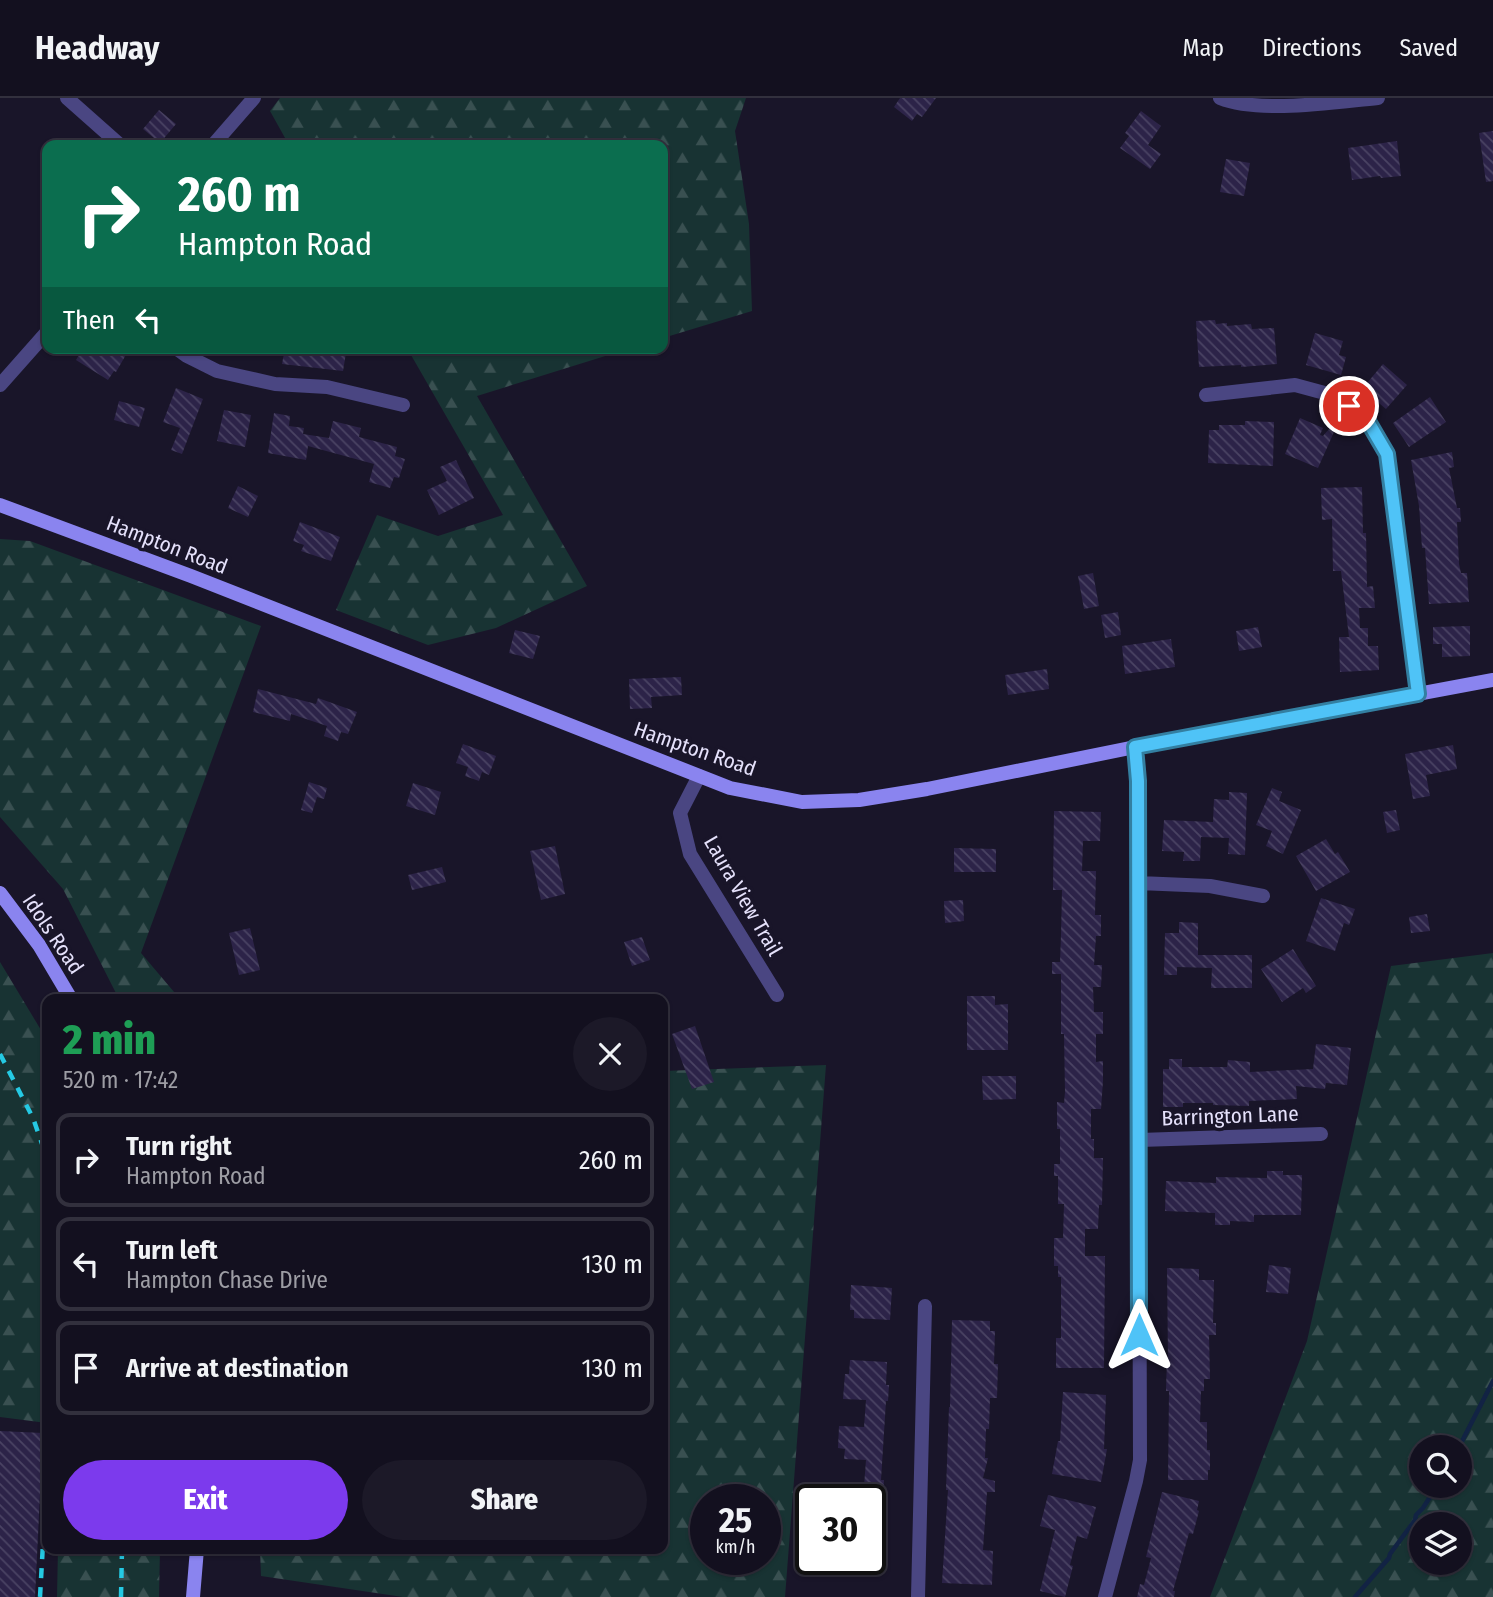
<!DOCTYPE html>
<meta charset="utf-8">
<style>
:root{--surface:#13101f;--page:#1c1928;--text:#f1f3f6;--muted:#9d9da4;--line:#32303d;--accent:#7c3aed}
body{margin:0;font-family:"Fira Sans Condensed",sans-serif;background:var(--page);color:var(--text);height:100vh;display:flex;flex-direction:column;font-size:26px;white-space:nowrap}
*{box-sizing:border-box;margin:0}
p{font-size:23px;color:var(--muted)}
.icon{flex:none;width:38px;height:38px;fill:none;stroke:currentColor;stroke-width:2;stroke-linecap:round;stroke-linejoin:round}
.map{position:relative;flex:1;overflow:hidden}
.drawer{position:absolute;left:42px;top:896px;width:626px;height:560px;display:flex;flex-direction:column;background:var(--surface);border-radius:14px;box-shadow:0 2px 5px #0004,0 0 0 2px var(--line)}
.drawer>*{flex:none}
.guide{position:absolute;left:42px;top:42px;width:626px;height:214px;border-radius:14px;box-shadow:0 2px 5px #0004,0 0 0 2px var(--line);background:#0b6e4f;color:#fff;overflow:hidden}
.tools{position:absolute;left:1409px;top:1337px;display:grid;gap:14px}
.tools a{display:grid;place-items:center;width:63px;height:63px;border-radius:50%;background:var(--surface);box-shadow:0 2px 5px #0004,0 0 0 2px var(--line);font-size:35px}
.speed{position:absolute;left:690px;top:1386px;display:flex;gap:14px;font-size:35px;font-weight:700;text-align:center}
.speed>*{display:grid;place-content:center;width:91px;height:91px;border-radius:50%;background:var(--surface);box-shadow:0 2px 5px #0004,0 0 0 2px var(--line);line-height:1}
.speed small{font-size:18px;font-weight:400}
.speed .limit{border:4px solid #111;border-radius:10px;background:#fff;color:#111}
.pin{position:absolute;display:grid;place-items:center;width:60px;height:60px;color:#fff;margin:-30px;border:4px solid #fff;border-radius:50%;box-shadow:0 2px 7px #0007}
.me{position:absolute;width:77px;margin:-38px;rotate:0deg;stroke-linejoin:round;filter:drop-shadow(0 0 5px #0008)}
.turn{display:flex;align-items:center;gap:24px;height:147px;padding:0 21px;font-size:32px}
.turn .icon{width:91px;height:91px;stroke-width:2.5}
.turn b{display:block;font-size:49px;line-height:60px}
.then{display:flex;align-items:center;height:66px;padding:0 21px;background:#0003;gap:14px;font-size:26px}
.round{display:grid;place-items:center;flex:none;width:74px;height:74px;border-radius:37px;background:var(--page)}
.head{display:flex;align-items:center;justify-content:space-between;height:119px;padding:0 21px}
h1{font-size:42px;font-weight:800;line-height:52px;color:#1e9e55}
.primary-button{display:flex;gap:14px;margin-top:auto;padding:14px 21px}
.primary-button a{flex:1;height:80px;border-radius:42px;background:var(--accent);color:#fff;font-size:28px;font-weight:800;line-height:80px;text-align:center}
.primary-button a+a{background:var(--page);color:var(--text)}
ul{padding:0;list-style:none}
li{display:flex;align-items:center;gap:21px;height:94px;margin:0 14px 10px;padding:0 7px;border:4px solid var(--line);border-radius:14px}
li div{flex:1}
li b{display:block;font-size:26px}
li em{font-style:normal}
header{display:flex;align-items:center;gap:42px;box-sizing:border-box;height:98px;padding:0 35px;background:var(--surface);border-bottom:2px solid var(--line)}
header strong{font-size:33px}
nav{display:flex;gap:38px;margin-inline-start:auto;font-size:24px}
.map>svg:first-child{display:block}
</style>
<header>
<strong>Headway</strong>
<nav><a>Map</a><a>Directions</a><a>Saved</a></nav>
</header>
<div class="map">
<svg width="1493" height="1499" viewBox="0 0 1493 1499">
<defs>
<pattern id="forest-firs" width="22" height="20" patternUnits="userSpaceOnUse" patternTransform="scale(1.75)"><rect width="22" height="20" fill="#183333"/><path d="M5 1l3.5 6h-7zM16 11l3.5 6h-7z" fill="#395051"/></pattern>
<pattern id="building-back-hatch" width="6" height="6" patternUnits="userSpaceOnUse" patternTransform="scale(1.75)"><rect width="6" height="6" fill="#2c2348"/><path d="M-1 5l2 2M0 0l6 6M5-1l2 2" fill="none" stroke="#4a4363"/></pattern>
</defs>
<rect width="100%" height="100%" fill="#191529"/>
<!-- forest -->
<path fill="url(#forest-firs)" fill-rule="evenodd" d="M280 0H746L735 33 749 126 752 213 663 240V47H289L270 13Z
M407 250H631L477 298 587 488 496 530 428 547 336 512 377 417 438 438 503 417Z
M0 441 30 443 261 528 141 855 180 901H119L63 791 0 719Z
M1493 855V1499H1210L1307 1243 1391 868ZM1460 1349V1388H1421V1349ZM1460 1426V1465H1421V1426Z
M0 864 47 942V1325L0 1319Z
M826 967 785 1499H403L261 1478 260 1451H663V973ZM705 1402H765V1461H705Z
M58 1451H160L159 1499H57Z"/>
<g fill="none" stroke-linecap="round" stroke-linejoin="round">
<!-- stream -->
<path stroke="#122344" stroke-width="4.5" d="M1459 1349 1493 1283
M1355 1499 1389 1460 1390 1456 1415 1422 1416 1417 1423 1410 1437 1388"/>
</g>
<!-- building -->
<path fill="url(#building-back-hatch)" d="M900 0H936L922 19 917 16 912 23 894 9Z
M159 12 176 26 160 45 143 31Z
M1141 13 1161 28 1148 47 1161 56 1150 71 1120 50 1129 38 1125 35Z
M1493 33V83L1486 84 1479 35Z
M1397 43 1401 78 1381 80 1380 78 1352 82 1348 50Z
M1226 61 1250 65 1244 98 1220 94Z
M1215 222 1216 226 1227 225V228L1251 226 1252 231 1274 230 1277 266 1241 269V267L1199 269 1196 223Z
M1315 235 1343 243 1339 257 1346 259 1341 277 1306 267Z
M83 250H118L127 255 116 274 114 273 108 282 76 262Z
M285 250H337V253L346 255 343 273 282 266Z
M1383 266 1407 287 1386 311 1362 291Z
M176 290 203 301 182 356 171 352 180 330 163 324Z
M1430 299 1446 324 1409 349 1393 325Z
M119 303 145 310 139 329 114 322Z
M224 312 251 317 245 349 217 343Z
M274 315 290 318 289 328 304 330 303 336 329 340 333 323 361 330 359 339 397 349 395 358 405 361 399 380 394 379 390 390 369 384 374 366 308 348 306 362 268 355Z
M1300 320 1323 330 1320 337 1323 338 1335 324 1338 325 1318 370 1285 356Z
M1245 323 1274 324 1273 368 1208 365 1209 332H1219V327H1245Z
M1452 354 1454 369 1449 370 1457 410H1460L1461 424H1457L1459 466 1461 475H1467L1469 504 1429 506 1425 450H1422L1419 408 1411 362Z
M456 362 474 400 439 417 427 392 447 383 440 369Z
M238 388 258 398 248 419 228 410Z
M1362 389 1363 435H1366L1367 489 1373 488 1375 510H1359L1360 530H1368V548H1378L1379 572 1340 574 1339 539H1349L1341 473H1333L1332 421 1322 422 1321 390Z
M300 424 340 439 331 463 301 453 304 447 293 443Z
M1093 475 1099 508 1084 511 1078 478Z
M1118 514 1121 537 1105 540 1101 517Z
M1470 528V558L1442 559V546H1433V529Z
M1258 529 1262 549 1239 553 1236 533Z
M515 532 540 538 533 561 509 555Z
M1171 541 1175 569 1125 576 1122 548Z
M1047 571 1049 591 1008 597 1005 577Z
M681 579 682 597 651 599 652 610 630 611 629 581Z
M258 591 316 606 318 600 357 614 348 636 341 634 338 643 324 638 327 628 291 616 290 623 253 614Z
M463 646 496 658 489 677 482 674 479 683 465 678 468 669 456 665Z
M1453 647 1457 671 1426 677 1430 698 1413 701 1405 656Z
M309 684 327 690 324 701 317 699 312 715 301 712Z
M413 685 441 694 435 717 406 708Z
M1272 690 1282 694 1279 703 1301 712 1283 756 1266 748 1272 733 1256 727Z
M1229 694 1247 695 1245 757 1228 756 1229 740 1201 739 1200 763H1183L1184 754 1162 753 1164 722 1213 724 1214 701 1229 702Z
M1396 712 1400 732 1387 735 1383 714Z
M1054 713 1101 714 1100 743H1083L1082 773H1096L1095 817H1101V838H1096L1094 867H1102L1101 889H1093L1094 914H1103V936H1096V964L1103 963V983L1101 1011H1091V1041H1094V1060H1103L1102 1107H1099L1098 1131H1085V1158H1105L1104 1270H1056V1240H1061V1179H1058V1168H1054V1140H1063L1064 1106H1058V1078H1054V1066H1060V1031H1057V1004L1064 1005 1065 994 1064 936H1061V876H1052V864H1060L1061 837 1062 792H1053Z
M1326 741 1335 756 1338 754 1350 774 1316 793 1296 758Z
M555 748 565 796 541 802 530 753Z
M954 750 996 751V774H954Z
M442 769 446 784 412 792 408 777Z
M1321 800 1355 811 1349 827 1344 825 1335 853 1306 843Z
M963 802 964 823 945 825 944 803Z
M1427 816 1430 833 1411 835 1409 819Z
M1179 824 1198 825V857H1252V890H1211L1212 870 1177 869V877H1164L1165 835H1179Z
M250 830 260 872 239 877 229 835Z
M642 839 650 862 632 868 624 844Z
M1293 851 1316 888 1306 895 1303 890 1282 904 1261 871Z
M967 898H995V907L1008 906V952H967Z
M695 928 714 984 692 991 672 936Z
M1316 946 1351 950 1347 987 1326 985 1325 991 1296 988 1297 1001 1249 1003V1008L1213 1007V1005H1183V1009H1163V971H1169V961H1182V969H1227L1228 962 1250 964V974L1313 971Z
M982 978H1016V1001L983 1002Z
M1267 1073H1283V1077H1302L1301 1117H1254V1124L1230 1123V1127H1215V1115L1165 1113 1166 1083 1216 1085V1079L1267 1080Z
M1269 1167 1291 1170 1288 1196 1266 1194Z
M1167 1170 1199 1171V1182H1214L1213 1225H1216V1237H1209L1210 1281H1204V1293H1201L1200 1324H1207V1352H1210V1372H1208V1382H1168L1169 1293H1166L1167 1259H1168Z
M851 1187 892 1190 890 1222 854 1220V1212H850Z
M952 1222 990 1223V1233H995L994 1266H998L997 1300H990L989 1331H986L985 1360H988L983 1380 995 1383V1394H987L983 1452 993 1453 992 1487 942 1485 948 1392H946L949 1309H950Z
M850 1262 887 1264 886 1287H889L888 1303H886L881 1382H884L882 1421H870V1402H835L836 1387 864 1388 866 1362 844 1361 845 1351 838 1350 839 1328 864 1329 866 1302 843 1301 845 1276H849Z
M1063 1294 1106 1297 1104 1351H1107L1101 1384 1052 1376 1058 1343H1060Z
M0 1333 43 1335 35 1499H0Z
M1162 1394 1199 1403 1197 1412 1199 1413 1193 1436 1189 1435 1173 1493H1175L1174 1499H1137L1140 1486 1144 1487 1151 1460 1146 1459Z
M1048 1397 1096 1409 1087 1441 1077 1438 1070 1467 1073 1468 1065 1499 1040 1493 1055 1432 1040 1428Z"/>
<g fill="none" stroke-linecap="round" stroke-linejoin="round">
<!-- minor -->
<path stroke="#4a4682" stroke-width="14" d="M67 0 120 47
M1220 0C1260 16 1335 4 1378 0
M213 47 254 0
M176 250 187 258 217 273 275 286 327 289 403 307
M0 287 47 234
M1206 297 1295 287 1332 297 1366 320 1387 356 1418 596
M699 678 680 715 690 756 777 897
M1139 785 1210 788 1263 798
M1140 1042 1321 1036
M918 1499 925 1208
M1105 1499 1136 1383 1140 1362 1138 683 1135 649"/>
<!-- secondary -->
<path stroke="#8a84ef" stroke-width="14" d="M0 407 191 478 730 690 802 704 859 702 927 691 1135 649 1493 582
M0 795 39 847 71 901
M193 1499 197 1451"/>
<!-- rail -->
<path stroke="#25c9e3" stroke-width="4.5" stroke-dasharray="10 9" stroke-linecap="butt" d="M0 956 33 1020 47 1060
M40 1499 47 1374
M121 1499 122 1451"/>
</g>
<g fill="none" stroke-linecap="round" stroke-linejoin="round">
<!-- route casing -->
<g stroke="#337fa1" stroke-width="18">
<path id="route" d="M1139 1237 1138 683 1135 649 1418 596 1387 356 1366 320 1349 308"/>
</g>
<!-- route -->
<use href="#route" stroke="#4fc3f7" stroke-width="12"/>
</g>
<g text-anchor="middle" stroke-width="7" stroke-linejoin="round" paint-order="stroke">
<!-- street labels -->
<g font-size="21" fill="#e5e1fb" stroke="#191529">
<text transform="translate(167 447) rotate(21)" y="7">Hampton Road</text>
<text transform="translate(695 651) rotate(19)" y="7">Hampton Road</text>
<text transform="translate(743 798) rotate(60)" y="7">Laura View Trail</text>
<text transform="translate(53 836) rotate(56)" y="7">Idols Road</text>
<text transform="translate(1230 1018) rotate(-2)" y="7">Barrington Lane</text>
</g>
</g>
</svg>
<div class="tools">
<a><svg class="icon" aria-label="search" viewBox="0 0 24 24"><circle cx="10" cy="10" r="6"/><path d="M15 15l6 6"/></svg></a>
<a><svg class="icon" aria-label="layers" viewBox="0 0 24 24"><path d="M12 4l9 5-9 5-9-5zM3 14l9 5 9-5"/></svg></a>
</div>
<div class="speed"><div>25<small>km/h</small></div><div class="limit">30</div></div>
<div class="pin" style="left:1349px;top:308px;background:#d93025"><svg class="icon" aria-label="arrive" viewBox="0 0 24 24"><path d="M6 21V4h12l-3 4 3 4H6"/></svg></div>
<svg class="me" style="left:1139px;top:1237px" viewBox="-20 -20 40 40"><path d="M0-17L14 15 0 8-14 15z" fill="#4fc3f7" stroke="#fff" stroke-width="4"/></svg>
<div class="guide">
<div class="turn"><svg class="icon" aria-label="right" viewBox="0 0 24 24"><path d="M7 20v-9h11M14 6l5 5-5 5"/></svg><div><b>260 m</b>Hampton Road</div></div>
<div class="then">Then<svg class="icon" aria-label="left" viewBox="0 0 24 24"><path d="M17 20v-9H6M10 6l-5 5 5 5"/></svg></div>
</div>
<section class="drawer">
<div class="head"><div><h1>2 min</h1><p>520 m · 17:42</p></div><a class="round"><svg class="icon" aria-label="close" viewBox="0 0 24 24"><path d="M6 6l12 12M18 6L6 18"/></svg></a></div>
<ul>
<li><svg class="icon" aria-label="right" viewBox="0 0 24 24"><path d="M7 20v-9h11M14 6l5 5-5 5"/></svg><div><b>Turn right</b><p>Hampton Road</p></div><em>260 m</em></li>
<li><svg class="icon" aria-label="left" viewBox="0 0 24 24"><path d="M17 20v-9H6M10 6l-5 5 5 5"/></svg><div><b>Turn left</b><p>Hampton Chase Drive</p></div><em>130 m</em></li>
<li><svg class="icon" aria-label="arrive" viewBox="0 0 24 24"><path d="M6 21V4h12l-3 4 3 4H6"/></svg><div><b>Arrive at destination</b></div><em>130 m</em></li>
</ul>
<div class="primary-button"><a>Exit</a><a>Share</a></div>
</section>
</div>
